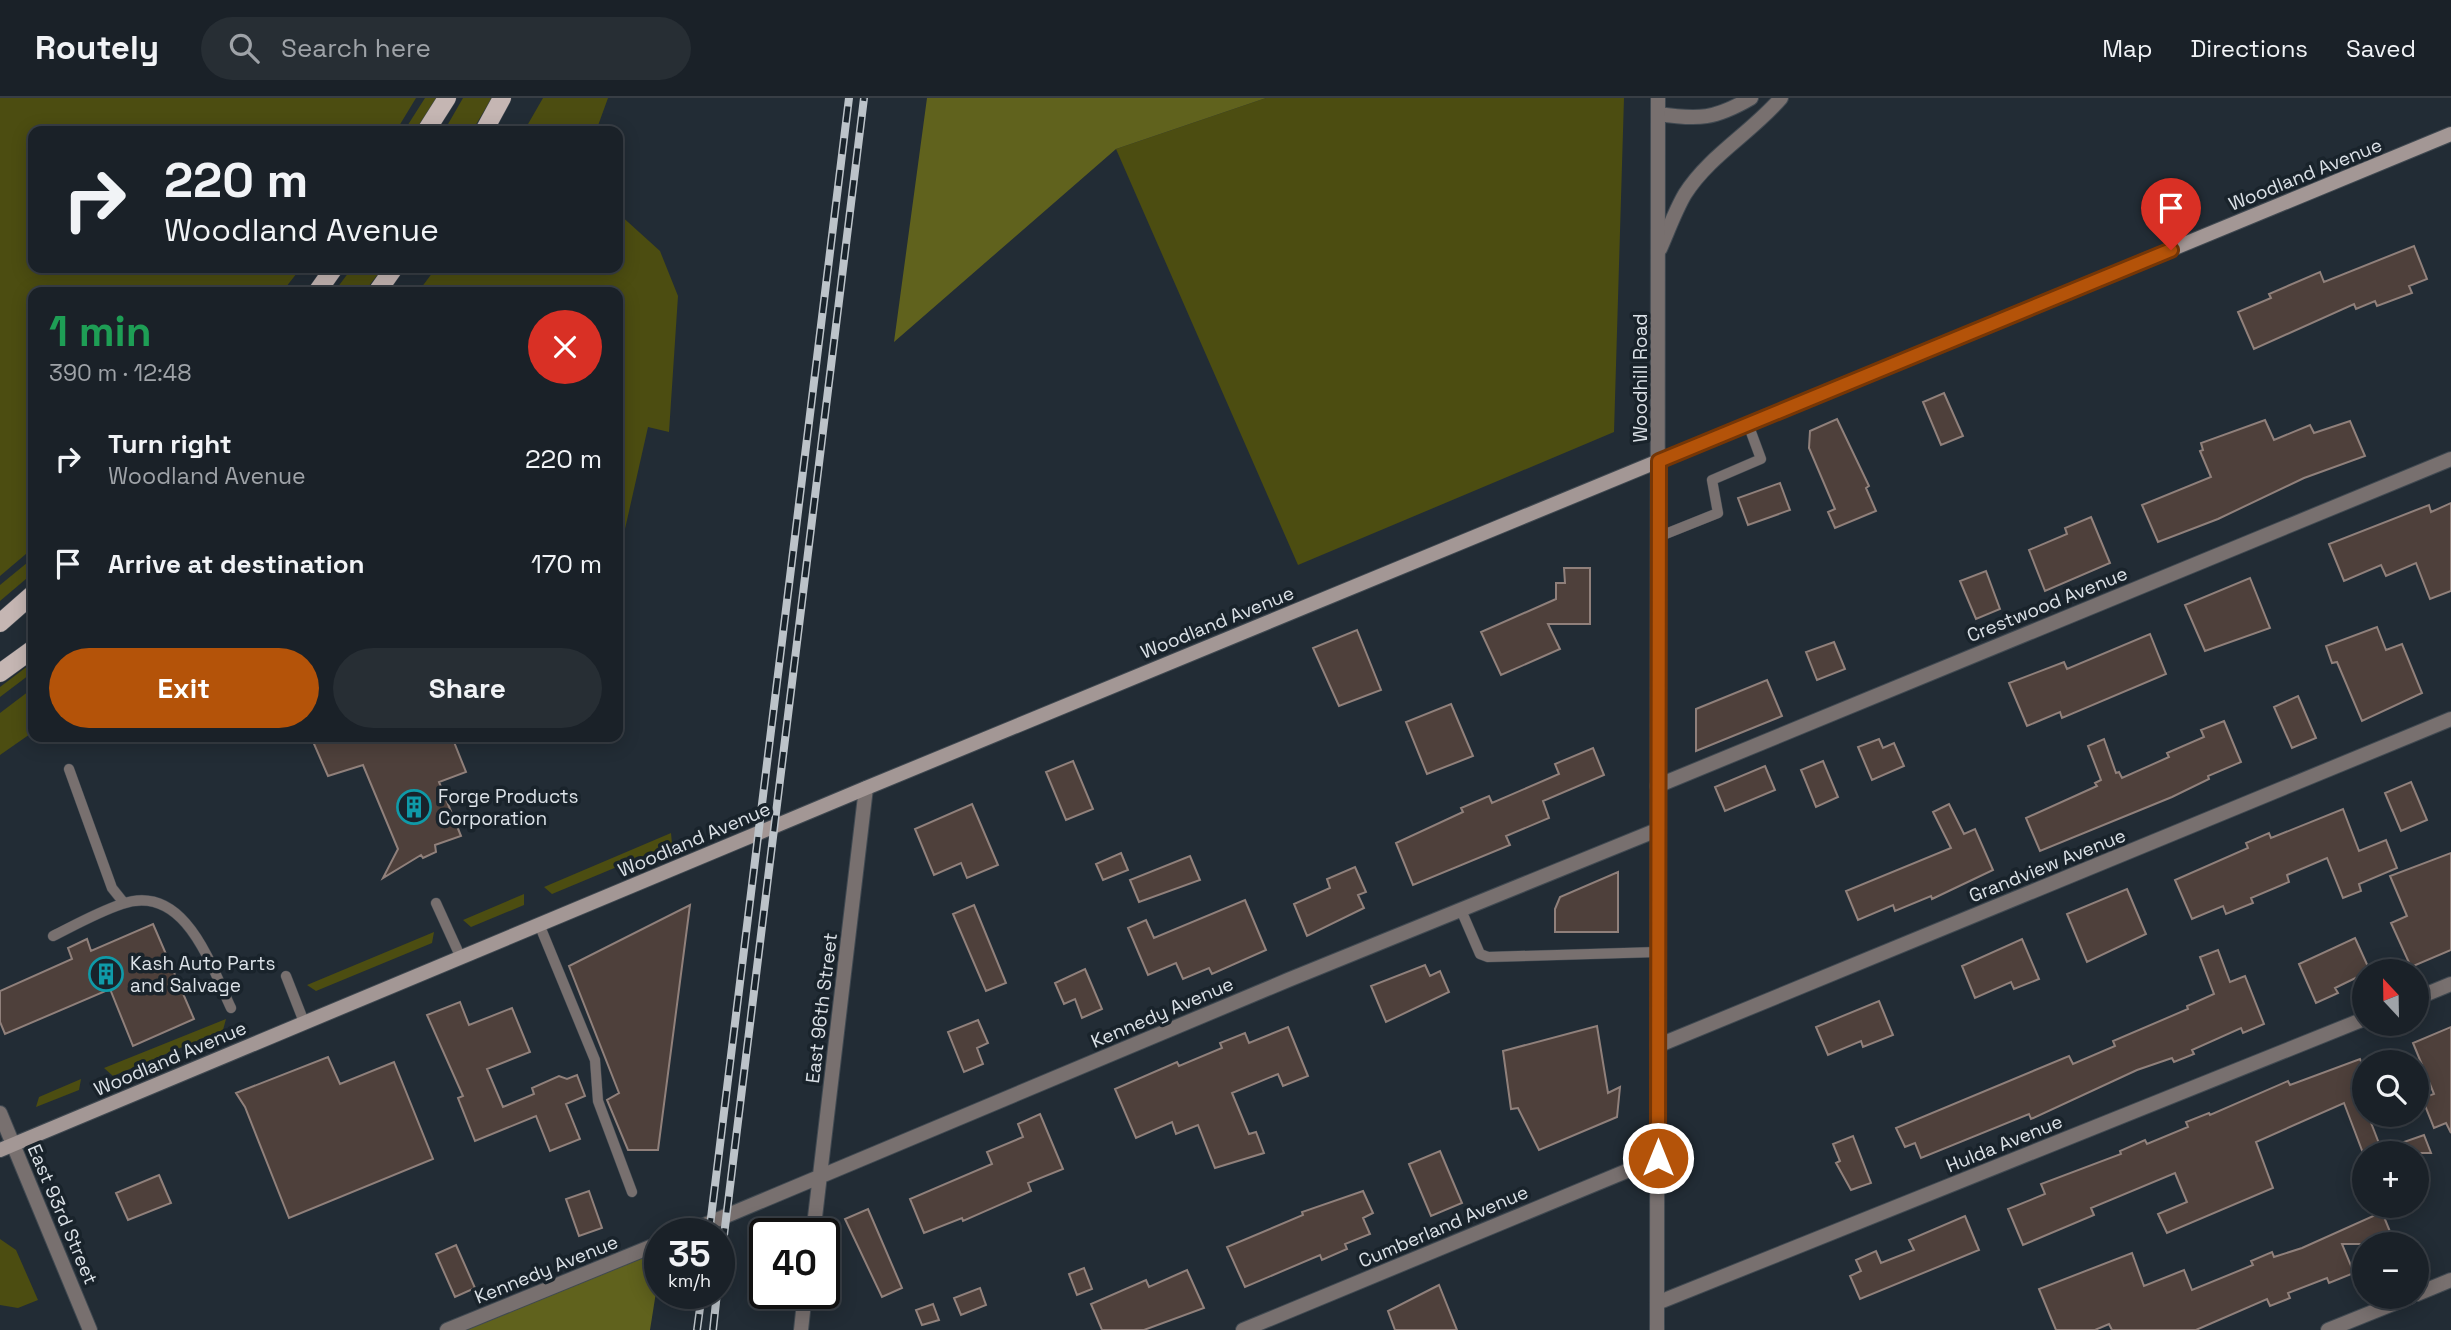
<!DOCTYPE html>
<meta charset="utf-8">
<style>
:root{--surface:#1a2128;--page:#272e34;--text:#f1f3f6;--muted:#9fa3a8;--line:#383e45;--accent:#b45309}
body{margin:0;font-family:"Space Grotesk",sans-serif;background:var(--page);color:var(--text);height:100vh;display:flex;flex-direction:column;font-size:26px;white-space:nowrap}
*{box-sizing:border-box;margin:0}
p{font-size:23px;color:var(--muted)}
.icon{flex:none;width:38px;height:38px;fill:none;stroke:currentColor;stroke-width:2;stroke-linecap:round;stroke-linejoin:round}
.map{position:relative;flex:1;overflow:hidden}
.panel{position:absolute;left:28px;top:189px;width:595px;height:455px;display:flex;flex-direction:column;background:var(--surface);border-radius:14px;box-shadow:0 4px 18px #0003,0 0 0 2px var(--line)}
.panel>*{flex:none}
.banner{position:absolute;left:28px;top:28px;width:595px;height:147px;border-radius:14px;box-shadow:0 4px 18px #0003,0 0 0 2px var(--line);background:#1a2128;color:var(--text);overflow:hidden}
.needle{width:46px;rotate:338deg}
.controls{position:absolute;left:2352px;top:861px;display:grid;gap:14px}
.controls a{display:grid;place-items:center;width:77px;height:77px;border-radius:50%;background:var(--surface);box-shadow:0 4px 18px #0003,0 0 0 2px var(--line);font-size:35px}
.speed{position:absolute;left:644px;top:1120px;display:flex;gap:14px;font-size:35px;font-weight:700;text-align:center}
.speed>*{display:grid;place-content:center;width:91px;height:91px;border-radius:50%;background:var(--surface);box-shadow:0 4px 18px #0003,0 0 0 2px var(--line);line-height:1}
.speed small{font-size:18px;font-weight:400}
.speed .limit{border:4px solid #111;border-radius:10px;background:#fff;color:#111}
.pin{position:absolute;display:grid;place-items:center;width:60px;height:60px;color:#fff;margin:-72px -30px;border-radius:50% 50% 50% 0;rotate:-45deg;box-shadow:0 0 7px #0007}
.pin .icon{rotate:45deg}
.me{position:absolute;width:77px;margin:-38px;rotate:0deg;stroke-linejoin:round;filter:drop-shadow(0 0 5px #0008)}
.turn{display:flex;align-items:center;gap:24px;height:147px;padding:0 21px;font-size:32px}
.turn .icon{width:91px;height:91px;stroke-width:2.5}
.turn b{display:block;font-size:49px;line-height:60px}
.round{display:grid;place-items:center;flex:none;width:74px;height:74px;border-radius:37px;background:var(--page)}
.summary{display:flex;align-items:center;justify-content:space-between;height:119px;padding:0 21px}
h1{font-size:42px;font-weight:600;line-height:52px;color:#1e9e55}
.cta{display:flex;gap:14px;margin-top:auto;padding:14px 21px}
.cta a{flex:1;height:80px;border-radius:42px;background:var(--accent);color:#fff;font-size:28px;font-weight:600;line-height:80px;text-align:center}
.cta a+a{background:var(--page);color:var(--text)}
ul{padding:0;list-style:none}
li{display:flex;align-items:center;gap:21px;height:105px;padding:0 21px}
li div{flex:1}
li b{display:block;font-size:26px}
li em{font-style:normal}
header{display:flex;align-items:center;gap:42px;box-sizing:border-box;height:98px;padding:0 35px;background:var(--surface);border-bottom:2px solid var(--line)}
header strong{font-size:33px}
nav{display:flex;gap:38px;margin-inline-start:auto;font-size:24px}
.search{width:490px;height:63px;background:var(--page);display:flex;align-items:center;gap:18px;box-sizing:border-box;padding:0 24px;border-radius:38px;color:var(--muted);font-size:26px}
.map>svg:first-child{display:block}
</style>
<header>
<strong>Routely</strong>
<div class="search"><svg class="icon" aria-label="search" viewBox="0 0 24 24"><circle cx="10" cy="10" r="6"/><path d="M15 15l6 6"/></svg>Search here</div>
<nav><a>Map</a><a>Directions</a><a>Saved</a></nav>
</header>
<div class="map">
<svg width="2451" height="1232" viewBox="0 0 2451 1232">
<rect width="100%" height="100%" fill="#222c35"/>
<!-- green -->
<path fill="#4c4d11" d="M0 0H416L396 33H33V170H301L282 194H33V450L0 478Z
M425 0H437L416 33H404Z
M463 0H492L472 33H444Z
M543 0H608L596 33H524Z
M1266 0H1624L1614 334 1298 467 1116 51Z
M618 115 660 153 678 198 669 334 648 329 618 462V194H418L436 170H618Z
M352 170H383L364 194H334Z
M33 460V475L0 503V487Z
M33 564V574L0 599V589Z
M33 590V634L0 657V615Z
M671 735 672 746 552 796 544 789Z
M524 796V807L471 829 463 822Z
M434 834 432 845 316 893 307 887Z
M226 921 223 932 113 978 104 970Z
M81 981 79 992 36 1009 39 999Z
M0 1141 16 1152 38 1202 18 1210 0 1207Z"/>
<!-- forest -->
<path fill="#60621d" d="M927 0H1266L1116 51 894 244Z
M660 1145V1169L650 1232H447Z"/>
<!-- building -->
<path fill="#4e403b" stroke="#90807b" stroke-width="2" d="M2414 148 2427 181 2409 188 2412 195 2377 208 2375 203 2356 211 2354 206 2254 251 2238 214 2271 200 2269 196 2320 174 2324 184Z
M1944 295 1963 338 1941 347 1923 304Z
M1837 321 1869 388 1866 390 1876 413 1835 430 1828 414 1835 411 1809 350 1810 333Z
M2265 322 2274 342 2310 327 2314 335 2350 323 2365 358 2304 380 2218 421 2158 444 2142 407 2211 379 2200 353 2203 352 2201 345Z
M1780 385 1790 412 1748 427 1738 400Z
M2451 405V493L2430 501 2416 465 2386 478 2381 467 2344 483 2329 446 2429 407 2431 414Z
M2091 419 2110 465 2045 493 2029 452 2067 436 2065 430Z
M1564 470H1590V526H1548L1560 551 1501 577 1481 534 1556 501V485H1565Z
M1986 473 2000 511 1976 521 1960 483Z
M2250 480 2270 530 2205 553 2185 507Z
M2377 529 2386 552 2402 546 2422 595 2362 623 2337 564 2332 565 2326 548Z
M1357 532 1381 592 1339 608 1313 550Z
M2150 536 2166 576 2062 620 2060 614 2027 628 2009 585 2064 564 2067 571Z
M1834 544 1845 571 1817 582 1806 554Z
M1767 582 1782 618 1696 653V611Z
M2298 598 2316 640 2292 650 2274 609Z
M1451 606 1473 658 1427 676 1406 624Z
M2224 623 2241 664 2208 678 2209 681 2172 699 2040 753 2026 720 2097 688 2095 685 2101 682 2088 648 2104 641 2116 675 2119 674 2122 680 2169 659 2167 655 2204 639 2201 632Z
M311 639H452L466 674 439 684 461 738 435 747 436 754 423 760 421 757 383 780 398 751 363 667 328 678Z
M1879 641 1883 650 1894 645 1904 668 1872 682 1858 649Z
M1593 650 1604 677 1543 703 1549 720 1506 738 1510 747 1413 787 1396 745 1463 714 1461 710 1489 698 1492 705 1559 676 1555 666Z
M1073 663 1093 711 1066 722 1046 674Z
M1823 663 1838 699 1816 709 1801 672Z
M1765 668 1775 692 1725 713 1715 689Z
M2411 684 2427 722 2401 733 2385 695Z
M972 706 998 767 967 780 961 765 934 777 915 731Z
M1949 706 1964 736 1975 731 1993 772 1932 801 1931 798 1895 813 1893 807 1858 822 1846 793 1951 750 1933 714Z
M2343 711 2359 753 2386 742 2397 770 2359 786 2361 793 2343 800 2327 760 2287 777 2289 784 2251 800 2253 805 2226 816 2223 808 2192 821 2175 782 2248 750 2246 745 2269 735 2271 740Z
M1121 755 1128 772 1103 782 1096 766Z
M2451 755V852L2411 869 2391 825 2407 818 2390 778Z
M1190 758 1200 782 1139 804 1130 782Z
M1355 769 1366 794 1358 797 1364 810 1307 838 1294 806 1330 790 1327 781Z
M1618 774V834H1555V811L1560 799Z
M2127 791 2146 836 2087 864 2067 816Z
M1245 802 1266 852 1212 876 1209 870 1183 881 1176 865 1148 877 1128 830 1146 822 1154 840Z
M690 807 658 1052H628L607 1002 619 995 569 868Z
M974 807 1006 885 986 893 953 816Z
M153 826 194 921 133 948 110 891 5 936 0 924V893L72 861 68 850 87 841 91 853Z
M2355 840 2370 873 2335 890 2338 895 2316 905 2299 866Z
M2022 841 2039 881 2014 891 2011 884 1975 900 1962 868Z
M2218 852 2230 884 2245 878 2264 926 2243 935 2241 930 2192 952 2194 956 2174 964 2172 960 2137 972 2031 1021 2029 1016 1921 1060 1915 1045 1905 1049 1896 1030 2069 958 2073 966 2115 948 2113 943 2188 911 2187 908 2214 896 2200 859Z
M1425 867 1430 878 1440 873 1449 894 1386 924 1371 888Z
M1085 871 1102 911 1082 920 1075 901 1064 906 1055 885Z
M1879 903 1893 937 1863 949 1861 943 1828 957 1816 929Z
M460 904 469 927 512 910 530 954 487 971 503 1009 534 996 532 990 559 978 567 981 577 977 585 998 566 1006 580 1041 550 1053 536 1018 475 1043 458 1000 463 998 427 917Z
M978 922 988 945 977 950 983 966 964 974 948 934Z
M1597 928 1608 995 1620 989 1617 1019 1539 1052 1518 1010 1511 1011 1503 953Z
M1288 929 1308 978 1283 988 1278 976 1232 995 1249 1036 1256 1034 1264 1055 1215 1070 1198 1027 1176 1036 1172 1024 1136 1040 1115 991 1177 964 1179 968 1222 950 1220 945 1245 935 1249 945Z
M2451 929V1035L2446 1025 2434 1030 2422 1000 2434 996 2413 945Z
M328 959 340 986 394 964 433 1061 289 1120 245 1009 236 995Z
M2360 961 2364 971V1017H2368L2380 1048 2363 1055 2344 1005 2256 1044 2273 1090 2167 1135 2158 1116 2187 1104 2175 1075 2091 1110 2094 1117 2023 1147 2008 1111 2045 1096 2041 1086 2121 1056 2120 1053 2145 1042 2147 1046 2188 1029 2186 1024 2209 1015 2210 1017 2288 983 2290 987Z
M1040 1016 1063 1071 1028 1085 1031 1093 963 1123 962 1120 924 1135 910 1101 992 1066 987 1054 1023 1039 1018 1026Z
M2424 1037 2431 1055H2379L2378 1053Z
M1853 1038 1871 1085 1851 1092 1836 1065 1840 1063 1833 1046Z
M1440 1053 1462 1105 1431 1118 1409 1066Z
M159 1077 171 1105 128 1122 116 1095Z
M589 1093 602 1130 579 1138 566 1101Z
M1363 1093 1373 1115 1363 1120 1370 1136 1345 1146 1347 1151 1322 1162 1320 1157 1245 1189 1227 1149 1303 1117 1302 1114Z
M868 1111 902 1190 882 1199 845 1121Z
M2382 1114 2395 1146H2342L2354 1175 2329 1185 2327 1180 2288 1195 2290 1200 2270 1208 2267 1201 2196 1232H2112L2109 1226 2095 1232H2056L2039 1191 2132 1155 2144 1188 2184 1172 2192 1192 2253 1167 2251 1163 2272 1154 2274 1159 2302 1150Z
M1965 1118 1979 1152 1860 1201 1850 1178 1861 1173 1856 1162 1876 1153 1881 1165 1914 1152 1909 1142Z
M456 1147 475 1190 455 1199 436 1156Z
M1084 1170 1092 1191 1077 1197 1069 1176Z
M1187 1172 1204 1210 1144 1232H1102L1091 1206 1146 1182 1149 1189Z
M1439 1187 1457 1232H1395L1388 1213Z
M980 1190 986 1207 961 1217 954 1200Z
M933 1206 939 1222 922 1227 916 1212Z"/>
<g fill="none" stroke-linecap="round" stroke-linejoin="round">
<!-- service casing -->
<g stroke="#404951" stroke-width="11">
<path id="service" d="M1658 439 1718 415 1712 382 1761 361 1748 326
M69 671 112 790 124 805
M436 805 461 860
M1461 812 1480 856 1488 859 1657 854
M539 826 595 962 598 1003 632 1094
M53 838C75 827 98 814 122 806 185 784 211 868 231 910
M286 878 304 924"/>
</g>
<!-- minor casing -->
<g stroke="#404951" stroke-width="16">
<path id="minor" d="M1658 16C1699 22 1715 21 1751 0
M1660 151C1668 133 1675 113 1685 96 1709 58 1752 34 1781 0
M1657 688 2451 361
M2417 900 2451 886
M1657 948 2451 621
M0 1015 90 1232
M683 1136 1288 882 1657 732
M813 1136 866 690
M2417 1196 2451 1182
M1657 1205 2364 921
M447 1232 660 1145
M801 1232 805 1195
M1243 1232 1658 1060
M2328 1232 2410 1199"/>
</g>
<!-- tertiary casing -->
<g stroke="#404951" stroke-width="16">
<path id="tertiary" d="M1657 1232 1658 0"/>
</g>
<!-- secondary casing -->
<g stroke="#404951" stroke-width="16">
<path id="secondary" d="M0 1052 866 690 2451 36"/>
</g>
<!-- primary casing -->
<g stroke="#404951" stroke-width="19">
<path id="primary" d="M426 33 447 0
M484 33 502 0
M317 194 334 170
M377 194 394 170
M0 525 33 496
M0 575 33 551"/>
</g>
<!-- service -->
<use href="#service" stroke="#78706f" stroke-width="10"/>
<!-- minor -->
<use href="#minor" stroke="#78706f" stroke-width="14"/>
<!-- tertiary -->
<use href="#tertiary" stroke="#78706f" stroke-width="14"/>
<!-- secondary -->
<use href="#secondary" stroke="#a39795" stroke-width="14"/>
<!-- primary -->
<use href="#primary" stroke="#c5b6b3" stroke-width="18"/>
<!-- rail casing -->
<g stroke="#bcc3c9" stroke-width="8">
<path id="rail" d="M709 1136 849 0
M719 1178 864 0
M697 1232 702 1195
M713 1232 717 1195"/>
</g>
<!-- rail -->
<use href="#rail" stroke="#19232b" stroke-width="5" stroke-dasharray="16" stroke-linecap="butt"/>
</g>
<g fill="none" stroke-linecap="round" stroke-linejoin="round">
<!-- route casing -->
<g stroke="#753606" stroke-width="18">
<path id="route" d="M1658 1060 1659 363 2171 152"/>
</g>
<!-- route -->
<use href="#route" stroke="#b45309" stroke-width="12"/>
</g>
<!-- icons -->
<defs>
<g id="building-ring" transform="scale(1.75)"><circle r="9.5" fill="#19232b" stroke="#0f9aa8" stroke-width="1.5"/><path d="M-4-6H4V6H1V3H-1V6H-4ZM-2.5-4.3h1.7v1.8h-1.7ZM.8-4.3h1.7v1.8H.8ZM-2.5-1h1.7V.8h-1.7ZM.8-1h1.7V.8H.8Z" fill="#0f9aa8"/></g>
</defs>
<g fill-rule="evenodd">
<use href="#building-ring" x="414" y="709"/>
<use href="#building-ring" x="106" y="876"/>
</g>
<g text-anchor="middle" stroke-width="7" stroke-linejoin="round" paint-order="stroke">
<!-- street labels -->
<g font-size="19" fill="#dbe1e7" stroke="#19232b">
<text transform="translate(2305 76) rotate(-22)" y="7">Woodland Avenue</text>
<text transform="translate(1640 280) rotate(-90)" y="7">Woodhill Road</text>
<text transform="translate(2047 506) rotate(-22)" y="7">Crestwood Avenue</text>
<text transform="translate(1217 524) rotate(-22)" y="7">Woodland Avenue</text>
<text transform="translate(694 741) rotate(-23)" y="7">Woodland Avenue</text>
<text transform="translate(2047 767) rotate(-22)" y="7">Grandview Avenue</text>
<text transform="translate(821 910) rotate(-83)" y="7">East 96th Street</text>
<text transform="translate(1162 914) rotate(-23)" y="7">Kennedy Avenue</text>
<text transform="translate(170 960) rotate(-23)" y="7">Woodland Avenue</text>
<text transform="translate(2004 1045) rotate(-22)" y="7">Hulda Avenue</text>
<text transform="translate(63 1116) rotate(67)" y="7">East 93rd Street</text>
<text transform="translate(1443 1128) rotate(-23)" y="7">Cumberland Avenue</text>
<text transform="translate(546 1171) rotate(-22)" y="7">Kennedy Avenue</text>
</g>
<!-- poi labels -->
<g font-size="19" fill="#dbe1e7" stroke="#19232b" text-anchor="start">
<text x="438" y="705">Forge Products<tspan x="438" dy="22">Corporation</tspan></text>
<text x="130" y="872">Kash Auto Parts<tspan x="130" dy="22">and Salvage</tspan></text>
</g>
</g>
</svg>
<div class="controls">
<a><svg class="needle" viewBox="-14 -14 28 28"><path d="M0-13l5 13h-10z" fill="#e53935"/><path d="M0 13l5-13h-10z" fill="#9fa3a8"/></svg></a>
<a><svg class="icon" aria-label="search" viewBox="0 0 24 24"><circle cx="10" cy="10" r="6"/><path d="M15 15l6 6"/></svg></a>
<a>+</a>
<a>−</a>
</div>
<div class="speed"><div>35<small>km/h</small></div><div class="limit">40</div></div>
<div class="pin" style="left:2171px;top:152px;background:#d93025"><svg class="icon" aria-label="arrive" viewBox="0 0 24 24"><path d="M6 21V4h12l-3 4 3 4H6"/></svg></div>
<svg class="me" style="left:1658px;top:1060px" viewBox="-20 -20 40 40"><circle r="17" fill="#b45309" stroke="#fff" stroke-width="3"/><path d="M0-11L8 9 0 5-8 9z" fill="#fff"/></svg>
<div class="banner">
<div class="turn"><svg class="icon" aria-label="right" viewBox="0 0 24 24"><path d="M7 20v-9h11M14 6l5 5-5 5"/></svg><div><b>220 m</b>Woodland Avenue</div></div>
</div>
<section class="panel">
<div class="summary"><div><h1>1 min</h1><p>390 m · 12:48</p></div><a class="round" style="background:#d93025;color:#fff"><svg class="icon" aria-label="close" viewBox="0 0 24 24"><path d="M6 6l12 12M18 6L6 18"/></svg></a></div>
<ul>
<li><svg class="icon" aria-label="right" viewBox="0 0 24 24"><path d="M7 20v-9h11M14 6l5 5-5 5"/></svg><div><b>Turn right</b><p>Woodland Avenue</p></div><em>220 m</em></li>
<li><svg class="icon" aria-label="arrive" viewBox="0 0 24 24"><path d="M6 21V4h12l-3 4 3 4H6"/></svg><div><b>Arrive at destination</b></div><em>170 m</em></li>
</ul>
<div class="cta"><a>Exit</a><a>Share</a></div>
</section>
</div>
